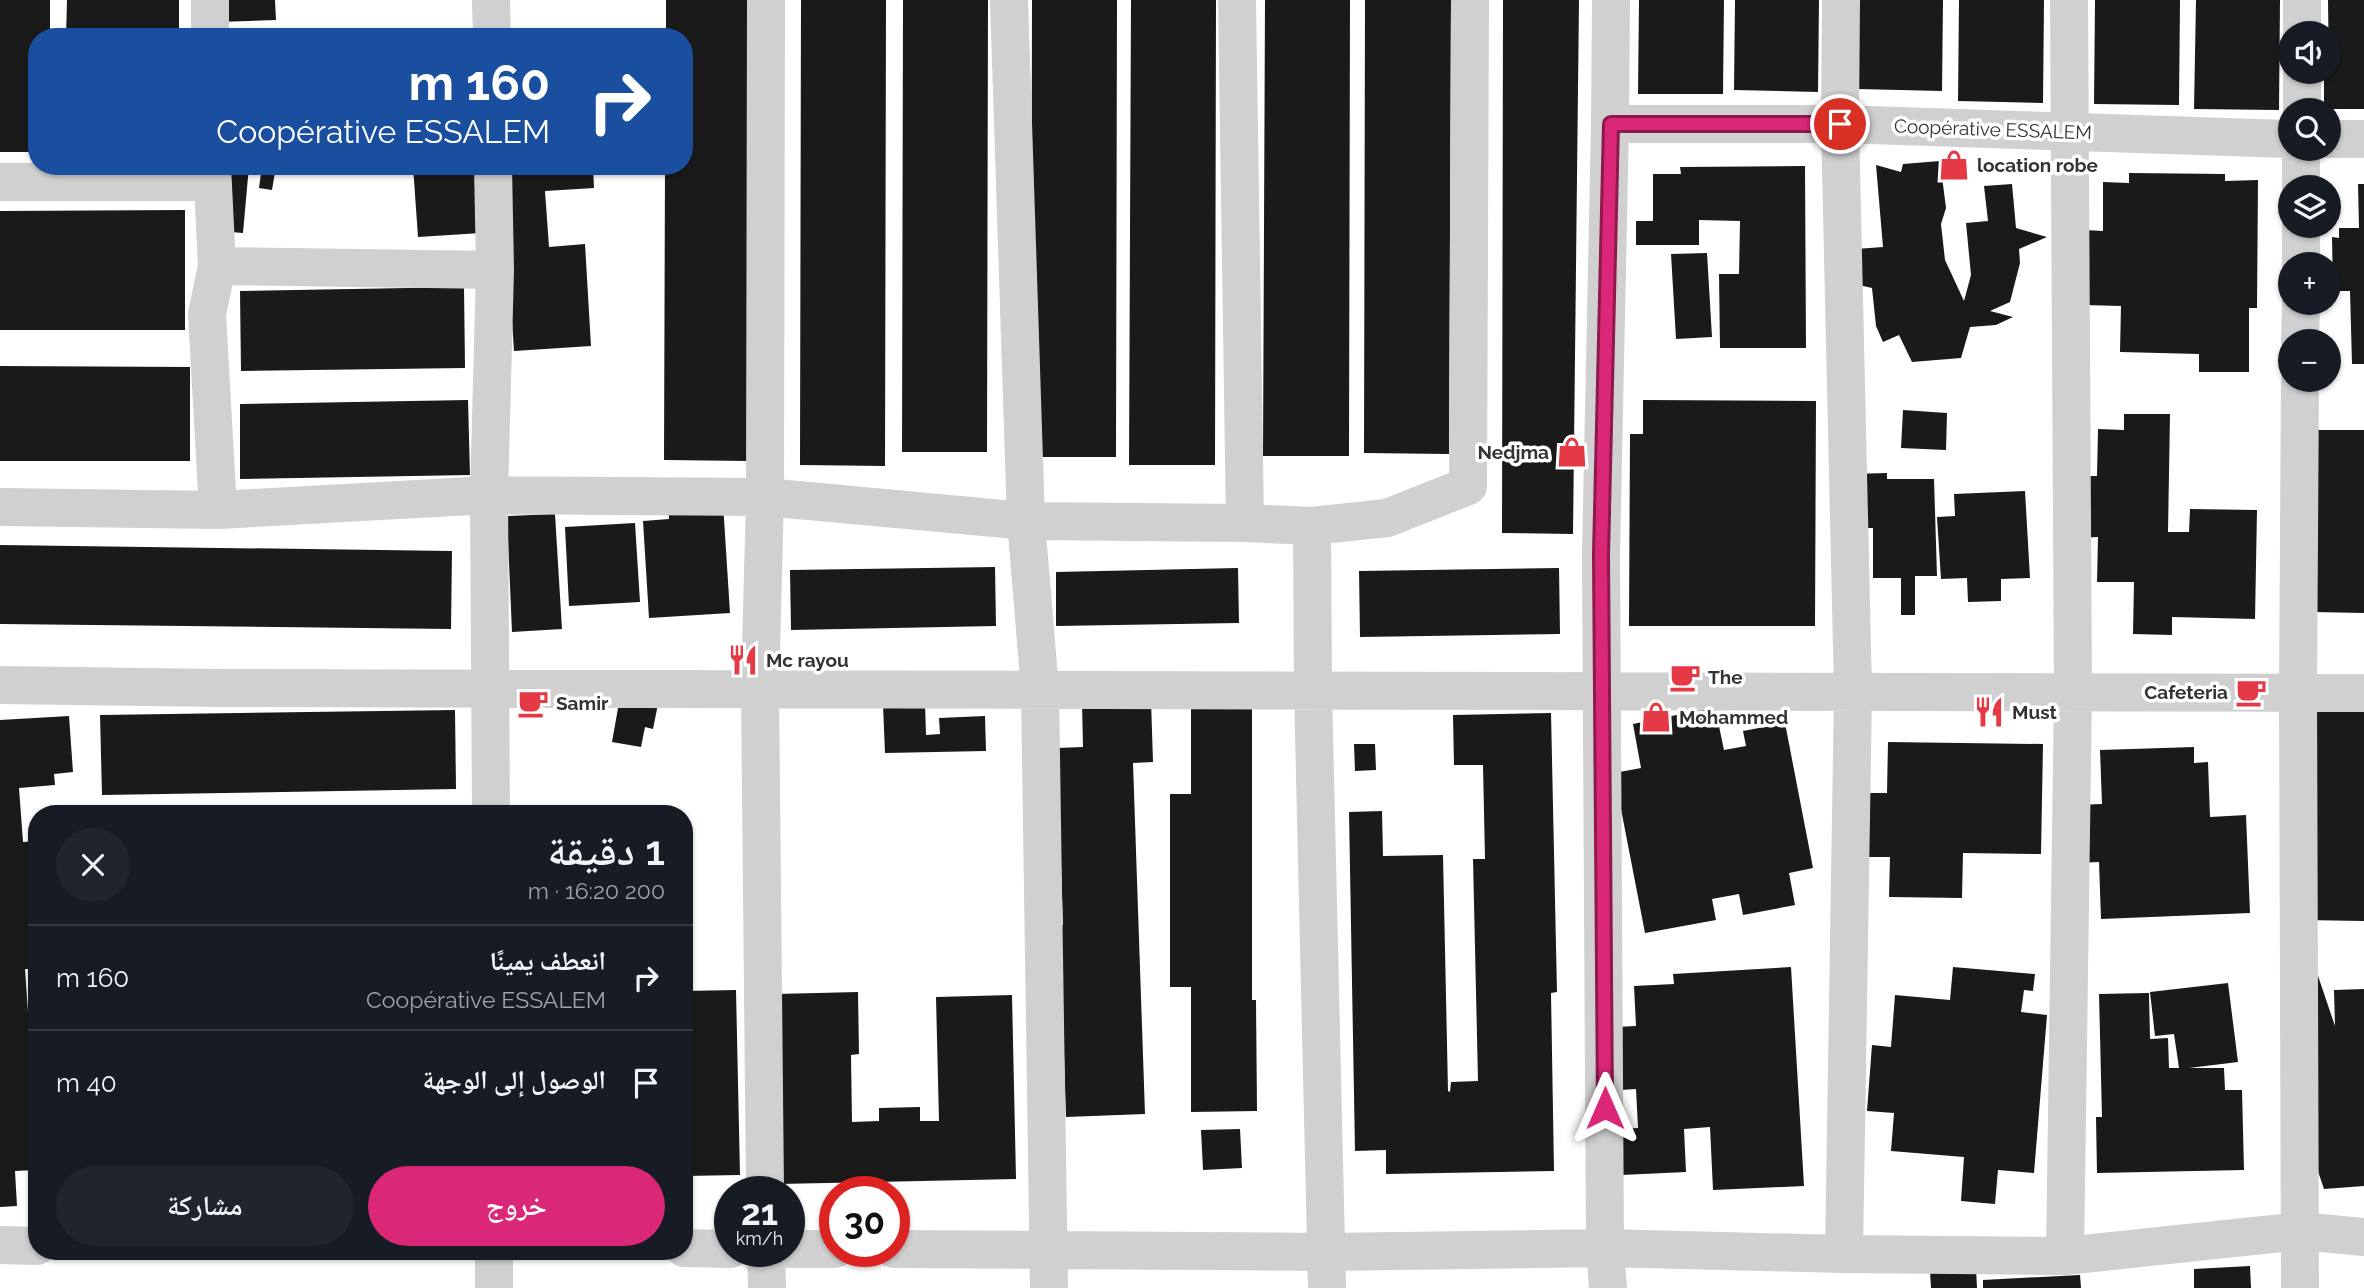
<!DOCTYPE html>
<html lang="ar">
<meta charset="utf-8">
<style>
:root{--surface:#171b24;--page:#20242c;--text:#f1f3f6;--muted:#9ea1a6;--line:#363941;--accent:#db2777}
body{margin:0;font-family:Raleway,"Noto Naskh Arabic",sans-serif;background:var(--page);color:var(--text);direction:rtl;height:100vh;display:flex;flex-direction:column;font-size:26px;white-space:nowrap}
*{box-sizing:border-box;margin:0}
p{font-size:23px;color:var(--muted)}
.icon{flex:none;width:38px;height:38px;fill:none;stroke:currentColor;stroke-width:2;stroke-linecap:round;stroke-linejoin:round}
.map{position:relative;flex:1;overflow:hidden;direction:ltr}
.side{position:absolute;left:28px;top:805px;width:665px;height:455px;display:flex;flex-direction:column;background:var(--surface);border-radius:28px;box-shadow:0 2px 5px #0004;direction:rtl}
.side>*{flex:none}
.hud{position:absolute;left:28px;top:28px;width:665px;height:147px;border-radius:28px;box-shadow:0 2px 5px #0004;direction:rtl;background:#1a4fa0;color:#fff;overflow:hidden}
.fabs{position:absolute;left:2278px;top:21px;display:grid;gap:14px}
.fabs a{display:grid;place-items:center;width:63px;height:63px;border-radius:50%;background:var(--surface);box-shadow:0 2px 5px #0004;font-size:35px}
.speed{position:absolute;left:714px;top:1176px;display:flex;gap:14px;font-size:35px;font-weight:700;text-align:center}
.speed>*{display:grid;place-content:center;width:91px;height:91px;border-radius:50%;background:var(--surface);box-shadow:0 2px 5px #0004;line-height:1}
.speed small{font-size:18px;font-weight:400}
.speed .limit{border:10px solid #d22;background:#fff;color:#111}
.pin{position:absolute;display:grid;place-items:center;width:60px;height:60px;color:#fff;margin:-30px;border:4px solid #fff;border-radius:50%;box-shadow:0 2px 7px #0007}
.me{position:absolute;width:77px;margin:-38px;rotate:0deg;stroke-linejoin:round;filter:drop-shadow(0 0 5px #0008)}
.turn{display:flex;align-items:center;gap:24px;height:147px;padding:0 28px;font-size:32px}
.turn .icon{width:91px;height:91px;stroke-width:2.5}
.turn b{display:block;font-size:49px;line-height:60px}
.round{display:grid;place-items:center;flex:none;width:74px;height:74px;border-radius:37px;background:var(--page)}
.headline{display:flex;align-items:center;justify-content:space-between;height:119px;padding:0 28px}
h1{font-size:42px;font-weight:600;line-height:52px}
.action{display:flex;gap:14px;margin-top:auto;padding:14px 28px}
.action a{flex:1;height:80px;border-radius:42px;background:var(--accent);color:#fff;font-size:28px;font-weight:600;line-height:80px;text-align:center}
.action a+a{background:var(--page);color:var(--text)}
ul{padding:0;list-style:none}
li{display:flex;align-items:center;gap:21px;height:105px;padding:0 28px;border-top:2px solid var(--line)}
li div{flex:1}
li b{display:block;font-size:26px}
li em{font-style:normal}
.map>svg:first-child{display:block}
</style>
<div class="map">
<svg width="2364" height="1288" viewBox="0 0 2364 1288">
<rect width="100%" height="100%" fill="#fff"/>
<!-- building -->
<path fill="#1a1a1a" d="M0 0H50V37H37V152H0Z
M67 0H179V37H66Z
M217 0H275L276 20 218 22Z
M666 0H751L749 461 664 460 665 166H684V37H666Z
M801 0H886L885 466 800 465Z
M903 0H988L987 452H902Z
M1032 0H1117L1116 457H1031Z
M1131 0H1216L1215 465H1129Z
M1265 0H1350L1349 456H1263Z
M1365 0H1451L1449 454 1364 453Z
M1503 0H1579L1573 534 1502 533Z
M1639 0H1724L1723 94H1638Z
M1735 0H1819L1818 92 1734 90Z
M1859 0H1943L1942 91 1857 89Z
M1959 0H2044L2043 103 1958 101Z
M2095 0H2180L2179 105 2094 104Z
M2196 0H2280L2279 110 2194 109Z
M2328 0H2364V109H2324V72H2329Z
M1940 161 1946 208 1941 224 1945 260 1964 301 1971 275 1966 223 1988 221 1984 186 2012 184 2016 228 2047 237 2019 249 2020 263 2010 302 1990 311 2013 317 1996 325 1970 327 1961 358 1912 362 1899 335 1883 342 1876 326 1872 288 1859 285 1856 249 1883 247 1876 165 1901 172 1903 164Z
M225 166H249L243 233 219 231Z
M262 166H276L272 190 259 188Z
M413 166H476L481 233 418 237Z
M502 166H593L594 188 545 191 549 247 585 244 591 346 514 351Z
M1805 166 1806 348H1720L1719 274H1739L1740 221 1699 220V245H1636V221H1653V174H1681L1680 167Z
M2129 173 2225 174V181L2258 180 2257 308H2249V372H2199V354L2120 352 2121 306 2083 305 2084 230 2103 231V182L2129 183Z
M2358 184H2364V364H2352L2350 291H2333L2332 237 2339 238V228H2359Z
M185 210V330H0V211Z
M1707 253 1712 337 1676 339 1671 254Z
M464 287 465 368 241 371 240 291Z
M0 366 190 367V461H0Z
M468 400 470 475 240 479V404Z
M1643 400 1816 401 1815 626H1629L1630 434H1643Z
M1903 410 1947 413 1946 450 1901 448Z
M2124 414H2170L2168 532H2189L2190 509 2257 510 2255 619 2172 617V635L2133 634 2134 582H2097L2098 537 2079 538 2080 476H2097L2098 429 2124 430Z
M2316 430H2364V613L2313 612Z
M1887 473V479H1934L1937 576H1915V615H1901V578H1873V528H1852L1851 474Z
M2025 491 2030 578 2001 579V601L1968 602 1967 578 1941 579 1937 517 1955 516 1954 494Z
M723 503 730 613 649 618 643 521 669 519 668 506Z
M555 514 562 629 512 632 507 516Z
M635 523 640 602 569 606 565 527Z
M0 545 452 551 451 629 0 624Z
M995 567 996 626 791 630 790 570Z
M1238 568 1239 623 1056 626V572Z
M1559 568 1560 634 1360 637 1359 571Z
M620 697 658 704 653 729 645 727 641 747 612 742Z
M2306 699 2364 700V921L2303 920Z
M1151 700 1153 762 1133 763 1145 1114 1066 1117 1060 926 1063 925 1057 748 1083 747 1082 703Z
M1191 702 1252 703V1000H1256L1257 1111 1191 1112V987H1170V794H1191Z
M925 703 926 735 940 734 939 718 985 716 986 751 885 753 883 705Z
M1715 707 1724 750 1746 746 1743 731 1785 723 1813 868 1789 873 1795 905 1743 915 1739 894 1712 899 1716 920 1645 933 1614 773 1641 768 1633 724Z
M455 710 456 789 102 795 100 715Z
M1551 713 1557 992 1551 993 1554 1171 1386 1174V1150L1355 1151 1349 812 1382 811 1383 856 1443 855 1448 1091 1450 1092 1451 1082 1478 1081 1473 859H1485L1483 765H1454L1453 715Z
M69 716 73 772 54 774 55 785 19 788 23 842 37 841V969H25L30 1041H37V1170L15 1171 17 1206 0 1207V720Z
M1888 742 2043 744 2041 854 1963 853 1962 898 1889 897 1890 857H1866L1867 793H1887Z
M1354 744H1375L1376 770 1355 771Z
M2194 747V763L2208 762 2210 817 2246 815 2250 913 2101 919 2099 862 2077 863 2075 805 2102 804 2100 750Z
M1791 967 1804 1186 1713 1190 1710 1127 1684 1129 1686 1172 1621 1175 1619 1129 1638 1128 1636 1089 1620 1090 1616 1027 1636 1026 1634 986 1674 984 1673 974Z
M1953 967 2035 974 2033 991 2024 990 2021 1012 2047 1015 2034 1173 1998 1170 1995 1204 1961 1201 1964 1157 1891 1151 1894 1113 1867 1111 1872 1045 1891 1047 1895 995 1950 1000Z
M2315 967 2335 1026 2334 990 2364 989V1186L2324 1189 2308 1142Z
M2228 983 2238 1062 2189 1068H2224L2225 1090H2242L2244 1170 2097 1173 2096 1117H2102L2099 994 2149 993 2150 1039 2168 1038 2169 1068H2179L2174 1034 2155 1036 2150 992Z
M736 990 740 1175 684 1176V991Z
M858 992 859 1054 851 1055 852 1122 879 1121V1108L920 1107V1121H939L936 997 1012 995 1016 1179 780 1184 776 994Z
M1240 1129 1242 1168 1203 1170 1201 1130Z
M2250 1266 2251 1288H2194V1269Z
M1976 1268 1977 1288H1931L1930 1271Z
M2080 1275 2081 1288H1983V1280Z"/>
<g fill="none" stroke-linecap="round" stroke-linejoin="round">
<!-- minor -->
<path stroke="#d0d0d0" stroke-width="38" d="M210 0V37
M491 0 492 37
M1009 0 1026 521 1040 690 1049 1288
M1237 0 1245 523
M1841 0 1840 124 1853 691 1844 1254
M2302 33V0
M2302 110V72
M1610 124H1840L2291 139
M2329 139H2364
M212 166 217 266 207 314 218 510
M0 182H212
M2301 187V149
M2301 264V226
M217 266 495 270
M2300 341 2301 303
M0 507 218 510 489 495 765 497 1026 521 1245 523 1312 526 1387 518 1468 486 1470 0
M1312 526 1313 690 1327 1288
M0 685 220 688 2364 693
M491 814 489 495 495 270 493 166
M765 1192 760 689 765 497 766 0
M0 1245 37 1246
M684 1248 730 1249
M789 1249H835
M894 1249 1327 1252 1605 1248 1844 1254 2065 1256 2300 1231 2364 1237
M494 1251V1288
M766 1251 767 1288
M2065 1256 2073 692 2069 0
M1608 1288 1605 1248 1601 555 1610 124 1611 0
M2300 1288 2298 693 2300 380"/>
</g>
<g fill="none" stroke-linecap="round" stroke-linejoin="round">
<!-- route casing -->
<g stroke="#8e194d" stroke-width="18">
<path id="route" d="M1605 1108 1601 555 1611 124H1840"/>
</g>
<!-- route -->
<use href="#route" stroke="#db2777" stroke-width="12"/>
</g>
<!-- icons -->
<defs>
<g id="shop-bare" transform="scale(2.415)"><path d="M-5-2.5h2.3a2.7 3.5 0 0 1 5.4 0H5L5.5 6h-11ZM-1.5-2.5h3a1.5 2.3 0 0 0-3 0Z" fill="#e63946" stroke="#fff" stroke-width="2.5" paint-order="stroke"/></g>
<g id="restaurant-bare" transform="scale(2.415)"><path d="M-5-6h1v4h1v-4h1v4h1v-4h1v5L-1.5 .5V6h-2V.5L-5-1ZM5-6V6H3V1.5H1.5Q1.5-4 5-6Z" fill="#e63946" stroke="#fff" stroke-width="2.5" paint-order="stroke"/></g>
<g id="cafe-bare" transform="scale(2.415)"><path d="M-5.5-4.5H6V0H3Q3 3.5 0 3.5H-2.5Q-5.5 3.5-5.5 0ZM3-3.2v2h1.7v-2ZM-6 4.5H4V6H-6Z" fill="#e63946" stroke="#fff" stroke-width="2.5" paint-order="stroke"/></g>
</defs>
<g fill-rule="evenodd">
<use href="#shop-bare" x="1954" y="165"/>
<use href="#shop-bare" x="1572" y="452"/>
<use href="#restaurant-bare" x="743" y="660"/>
<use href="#cafe-bare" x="1685" y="677"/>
<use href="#cafe-bare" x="2251" y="692"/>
<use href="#cafe-bare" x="533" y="703"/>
<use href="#restaurant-bare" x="1989" y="712"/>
<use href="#shop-bare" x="1656" y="717"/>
</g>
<g text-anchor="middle" stroke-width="7" stroke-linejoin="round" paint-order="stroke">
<!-- street labels -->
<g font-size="19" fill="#333" stroke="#fff">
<text transform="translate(1993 129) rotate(2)" y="7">Coopérative ESSALEM</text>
</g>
<!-- poi labels -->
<g font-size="19" font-weight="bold" fill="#333" stroke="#fff" text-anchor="start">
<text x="1977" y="172">location robe</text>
<text x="1549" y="459" text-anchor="end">Nedjma</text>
<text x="766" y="667">Mc rayou</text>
<text x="1708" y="684">The</text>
<text x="2228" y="699" text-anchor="end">Cafeteria</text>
<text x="556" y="710">Samir</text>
<text x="2012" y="719">Must</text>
<text x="1679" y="724">Mohammed</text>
</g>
</g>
</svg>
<div class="fabs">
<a><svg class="icon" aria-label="sound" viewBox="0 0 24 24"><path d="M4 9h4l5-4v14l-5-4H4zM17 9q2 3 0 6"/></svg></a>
<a><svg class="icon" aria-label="search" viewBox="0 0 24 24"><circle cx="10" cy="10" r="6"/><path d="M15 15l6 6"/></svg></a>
<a><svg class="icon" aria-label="layers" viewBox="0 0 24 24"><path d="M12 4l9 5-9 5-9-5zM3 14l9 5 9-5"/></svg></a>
<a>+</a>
<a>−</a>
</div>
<div class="speed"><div>21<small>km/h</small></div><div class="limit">30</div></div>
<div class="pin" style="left:1840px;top:124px;background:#d93025"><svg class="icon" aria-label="arrive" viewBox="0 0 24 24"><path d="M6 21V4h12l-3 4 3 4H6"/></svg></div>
<svg class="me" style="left:1605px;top:1108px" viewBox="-20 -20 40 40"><path d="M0-17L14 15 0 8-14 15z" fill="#db2777" stroke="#fff" stroke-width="4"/></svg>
<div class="hud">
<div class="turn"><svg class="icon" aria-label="right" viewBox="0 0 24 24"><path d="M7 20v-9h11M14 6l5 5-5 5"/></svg><div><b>160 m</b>Coopérative ESSALEM</div></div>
</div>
<section class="side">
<div class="headline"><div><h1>1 دقيقة</h1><p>200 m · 16:20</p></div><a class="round"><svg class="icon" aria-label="close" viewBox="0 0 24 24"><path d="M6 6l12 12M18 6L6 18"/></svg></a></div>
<ul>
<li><svg class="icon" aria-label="right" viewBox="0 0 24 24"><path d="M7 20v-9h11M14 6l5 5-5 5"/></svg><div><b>انعطف يمينًا</b><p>Coopérative ESSALEM</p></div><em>160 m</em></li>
<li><svg class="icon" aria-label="arrive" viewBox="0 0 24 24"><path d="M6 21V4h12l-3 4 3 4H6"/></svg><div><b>الوصول إلى الوجهة</b></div><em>40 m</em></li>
</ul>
<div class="action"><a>خروج</a><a>مشاركة</a></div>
</section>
</div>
